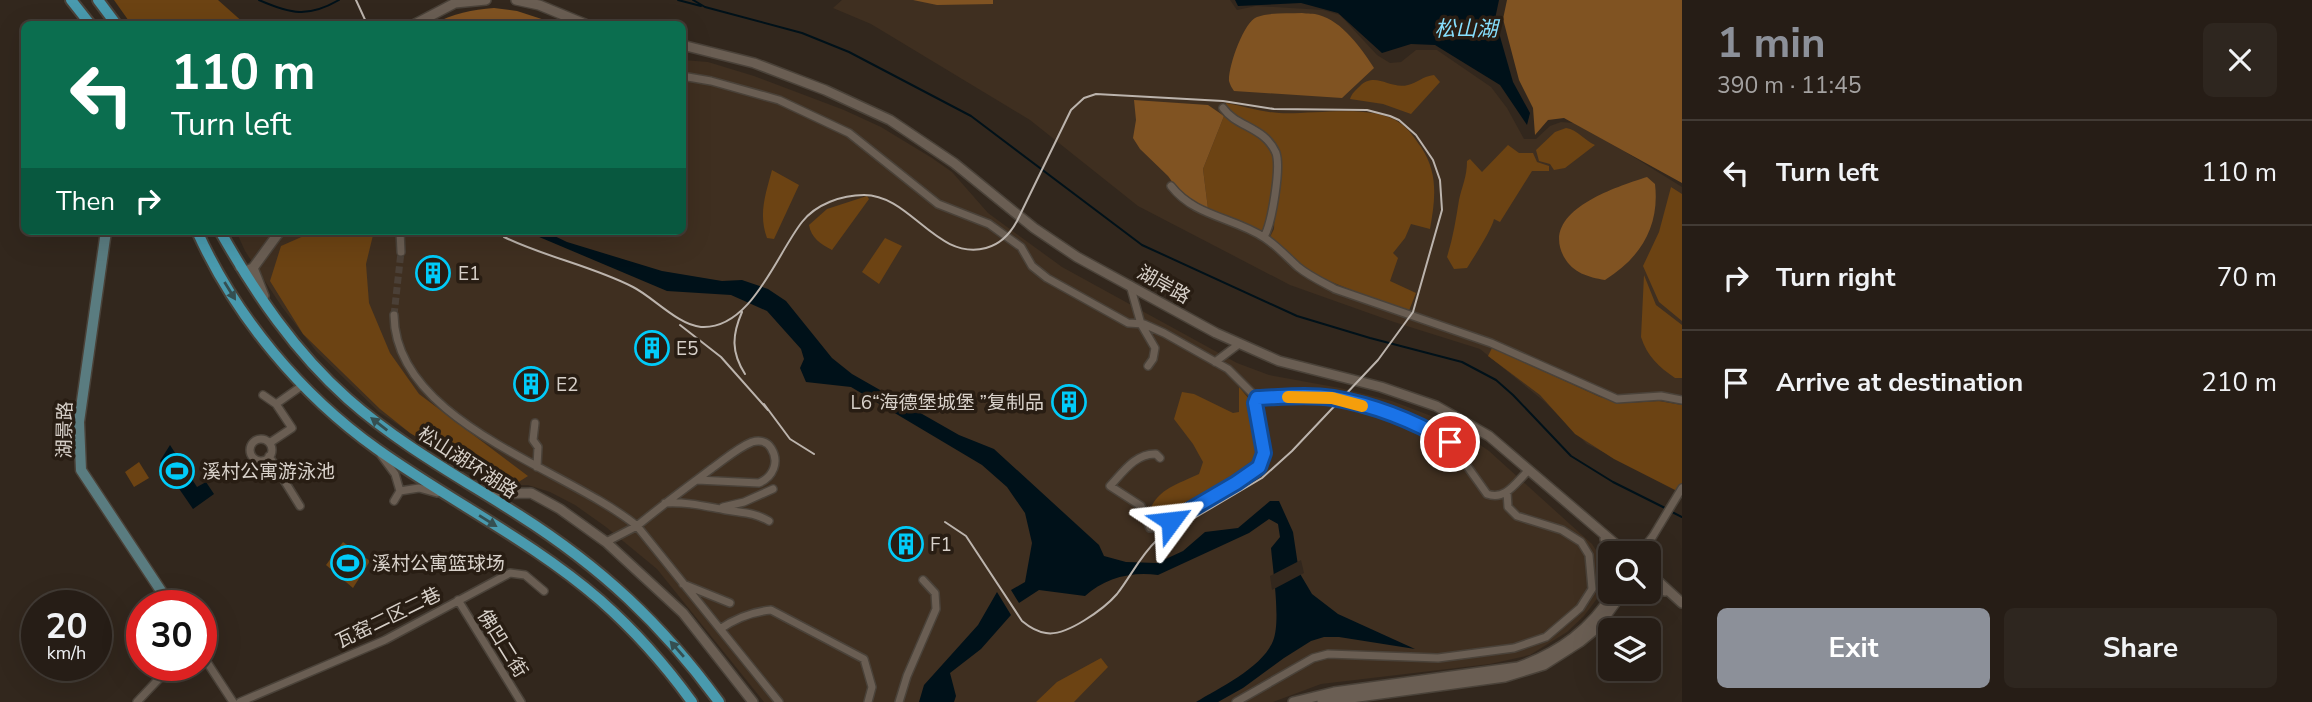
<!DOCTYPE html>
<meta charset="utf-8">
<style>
:root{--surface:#261d16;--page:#2e261f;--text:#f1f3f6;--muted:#a4a2a1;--line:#423b35;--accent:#8c9099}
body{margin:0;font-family:"Nunito Sans","Noto Sans SC",sans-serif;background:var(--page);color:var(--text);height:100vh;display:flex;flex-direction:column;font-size:26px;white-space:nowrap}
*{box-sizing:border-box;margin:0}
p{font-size:23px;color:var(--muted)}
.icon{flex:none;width:38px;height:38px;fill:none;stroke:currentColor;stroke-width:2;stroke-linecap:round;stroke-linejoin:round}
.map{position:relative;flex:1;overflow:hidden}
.drawer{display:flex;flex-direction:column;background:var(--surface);width:630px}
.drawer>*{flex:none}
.guide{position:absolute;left:21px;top:21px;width:665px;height:214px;border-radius:10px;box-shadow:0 7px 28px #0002,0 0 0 2px var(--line);background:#0b6e4f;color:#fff;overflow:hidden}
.controls{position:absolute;left:1598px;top:541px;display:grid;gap:14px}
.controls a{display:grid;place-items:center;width:63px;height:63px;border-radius:10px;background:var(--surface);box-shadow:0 7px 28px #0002,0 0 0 2px var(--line);font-size:35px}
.speed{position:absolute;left:21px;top:590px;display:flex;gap:14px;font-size:35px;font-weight:700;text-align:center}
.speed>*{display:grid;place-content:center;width:91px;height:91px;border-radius:50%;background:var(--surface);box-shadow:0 7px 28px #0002,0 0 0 2px var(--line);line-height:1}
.speed small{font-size:18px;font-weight:400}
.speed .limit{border:10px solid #d22;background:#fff;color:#111}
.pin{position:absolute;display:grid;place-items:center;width:60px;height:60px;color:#fff;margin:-30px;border:4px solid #fff;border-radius:50%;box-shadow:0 2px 7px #0007}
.me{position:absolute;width:77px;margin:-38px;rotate:60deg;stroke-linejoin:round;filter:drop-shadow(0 0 5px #0008)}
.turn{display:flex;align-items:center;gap:24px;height:147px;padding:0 35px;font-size:32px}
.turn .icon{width:91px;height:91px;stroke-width:2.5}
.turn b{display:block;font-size:49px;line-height:60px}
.then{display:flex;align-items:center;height:66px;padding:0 35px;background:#0003;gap:14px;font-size:26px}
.round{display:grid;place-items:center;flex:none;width:74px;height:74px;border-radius:10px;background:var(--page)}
.overview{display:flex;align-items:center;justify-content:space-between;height:119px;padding:0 35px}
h1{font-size:42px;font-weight:700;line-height:52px;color:var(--accent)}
.primary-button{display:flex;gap:14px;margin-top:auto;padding:14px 35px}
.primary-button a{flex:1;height:80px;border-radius:10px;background:var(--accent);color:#fff;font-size:28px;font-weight:700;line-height:80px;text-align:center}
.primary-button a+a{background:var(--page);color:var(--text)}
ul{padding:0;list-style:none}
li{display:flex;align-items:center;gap:21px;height:105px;padding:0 35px;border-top:2px solid var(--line)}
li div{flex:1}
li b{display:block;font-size:26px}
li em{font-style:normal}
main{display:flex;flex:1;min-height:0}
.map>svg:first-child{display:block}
</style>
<main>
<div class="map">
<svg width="1682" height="702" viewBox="0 0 1682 702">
<rect width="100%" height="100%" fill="#32271d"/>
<!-- built -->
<path fill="#3f2f20" d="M842 0H1230L1237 10 1256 6 1323 10 1340 15 1377 55 1390 63 1401 62 1416 50H1437L1491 87 1507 108 1524 139H1536L1550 126 1561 122 1574 123 1624 151 1682 187V479L1677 488 1587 444 1545 402 1480 349 1394 322 1290 285 1138 206 1030 120 871 24 833 8Z
M683 60 708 62 754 76 844 110 881 127 932 158 952 172 988 213 1062 267 1237 363 1269 375 1340 388 1392 401 1447 422 1489 451 1592 544 1600 556 1605 574 1602 592 1584 616 1567 632 1530 655 1490 664 1321 684 1273 702H764L657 569 606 527 575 505 550 492 528 485H500L439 452 379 412 316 351 282 307 245 251 236 231H682Z"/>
<!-- green -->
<path fill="#6c4313" d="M114 0H218L245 24H131Z
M1434 75 1440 82 1411 114 1383 104 1350 99C1352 93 1355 91 1360 86 1376 71 1390 90 1408 85 1417 83 1423 76 1434 75Z
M1226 103C1243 106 1261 112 1279 113 1311 115 1373 103 1400 123 1409 129 1415 139 1421 147 1439 174 1435 200 1430 229L1411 224 1405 238 1393 253 1398 258 1390 281 1416 293 1408 313 1312 274 1270 237 1274 229 1277 150 1227 109Z
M1224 116 1269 144 1274 154 1276 170 1272 184 1266 230 1259 232 1208 209 1203 169Z
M1566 128C1578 130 1584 140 1595 145L1565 168 1554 170 1550 164 1539 161 1536 150 1555 132Z
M1508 145 1519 153H1533L1537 162 1549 166V171H1532L1500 222 1494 219C1492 229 1474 257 1467 268L1454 269 1447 257C1453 238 1456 219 1459 200 1462 186 1467 177 1467 161L1470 159 1482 172Z
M772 170 799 185 774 239 767 238C758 214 766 193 772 170Z
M1671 187 1682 194V321L1659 302 1643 266 1659 232Z
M867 196 869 199 832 250C821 244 811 238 809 225L827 209Z
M315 231H374L366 264 369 303 390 353 419 394 528 476 517 483 492 482 410 433 380 409 303 334 270 281 281 246Z
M885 238 902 246 879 284 862 272Z
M1644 275 1656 305 1682 325V378H1675C1659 367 1647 356 1641 337Z
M1492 348 1600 397 1627 403 1659 401 1682 405V483L1677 491 1614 459 1575 434 1540 395 1488 356Z
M1239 387 1249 399 1257 453 1250 466 1161 523 1148 515C1156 489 1176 485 1199 474L1203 462 1193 444 1174 419 1182 392 1194 394 1233 413 1239 412Z
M139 462 149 478 134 487 125 472Z
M343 542 370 561 353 588 326 565Z
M1101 658 1108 667 1074 702H1036L1057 682Z"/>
<!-- forest -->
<path fill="#805322" d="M913 0H993V4L937 5Z
M1507 0H1682V183L1564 118 1548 120 1535 135 1533 108 1519 80 1503 19Z
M494 8 517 11 557 24H434C453 13 472 10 494 8Z
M1302 13C1307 14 1314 13 1319 15 1342 21 1362 49 1374 68L1342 98 1234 91C1232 88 1230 85 1229 81 1228 67 1244 21 1257 17 1270 12 1288 14 1302 13Z
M1134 100 1208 105 1224 116 1203 169 1208 209 1182 195 1168 176 1140 149 1133 138 1136 120Z
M1647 177 1655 184C1660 227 1640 258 1605 280 1588 277 1573 273 1564 257 1539 211 1616 187 1647 177Z"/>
<!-- water -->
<path fill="#001119" d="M1235 0H1499L1495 19 1513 82 1530 113 1527 125 1500 85 1435 45 1411 44 1382 53 1338 13 1301 3 1238 6Z
M525 231H544L567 242 662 271 722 281 742 280 768 289 786 301 832 358 852 374 959 435 994 449 1099 545 1104 556 1126 562 1157 563 1183 551 1205 532 1238 528 1270 501H1279L1293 532 1299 572 1312 594 1338 614 1415 649 1339 637H1324L1311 641 1284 658 1243 688 1218 702H1196C1219 688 1262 668 1273 641 1281 622 1273 571 1271 548L1280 537 1278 524 1269 519 1249 533 1158 575C1132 571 1104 578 1085 596L1039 590 1019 603 1011 590 1025 582 1032 543 1025 513 1007 487 982 465 851 387 806 382 800 368 804 359 801 349 767 311 731 295 667 291Z
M170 445 197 487 206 482 214 494 193 509 160 461Z
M997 592 1011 615 981 649 950 673 956 696 954 702H919L924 685 978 625Z"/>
<!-- pier -->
<path fill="#32271d" d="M1301 560 1304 573 1272 590 1270 576Z"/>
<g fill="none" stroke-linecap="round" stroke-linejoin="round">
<!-- stream -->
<path stroke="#001119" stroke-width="2" d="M259 0C291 14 308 18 339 0
M678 0 701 6
M693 0 705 7 802 33 849 52 971 116 1142 245 1297 316 1370 338 1462 362 1496 380 1513 395 1571 456 1613 482 1665 508
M1670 511 1682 517"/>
<!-- minor-tunnel -->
<path stroke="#4b4037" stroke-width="7" stroke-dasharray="7 3.5" stroke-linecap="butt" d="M394 315 401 252"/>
<!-- minor casing -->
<g stroke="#4a4239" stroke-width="10">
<path id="minor" d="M682 76 711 81 779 100 849 133 938 204 989 224 1021 247 1032 266 1047 278 1128 323 1144 324 1164 333 1228 369 1257 398
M1223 108C1233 122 1249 125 1263 136 1268 140 1273 146 1276 153 1281 168 1272 223 1264 237
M1171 186C1195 217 1234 217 1265 238 1277 246 1287 257 1298 267 1309 276 1322 282 1335 289L1491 343 1617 399 1661 396 1682 400
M400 231 401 252
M1130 285 1141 324 1155 348 1153 359 1148 366
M394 315C395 423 566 468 637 526 661 506 686 488 711 469 724 460 737 448 752 442 759 440 767 441 771 448 780 462 773 477 759 483L697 480
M1215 362 1239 344
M263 395 276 404
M535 423 533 440 538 447 537 467
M250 450a11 11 0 1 1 22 0a11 11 0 1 1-22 0Z
M271 442 292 428 276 404 303 385
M381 455 395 474 400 491 394 501
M269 456 300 506
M1160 458 1156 454C1136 453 1123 472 1110 486L1141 506 1150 528H1163L1260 467 1264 453 1255 403 1257 398H1332L1382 411 1424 427 1450 442 1487 494C1506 501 1516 482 1529 470
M400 491 419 488 437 493
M665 503C689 502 703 506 726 510 743 513 753 512 769 521
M723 507 744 502 773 489
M606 542 637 526 779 702
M1640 553 1653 536 1682 488
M683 584 730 603
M458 600 521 702
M720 629C736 618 751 612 771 610L864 659 872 687 868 702
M201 653 233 702
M137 702 172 665
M240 702 385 640 510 573 525 575 544 591
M899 702 907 676 936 609 935 593 923 580
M1236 702 1313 658 1328 654 1438 658 1514 648 1546 637 1580 608 1592 589 1589 555 1581 542 1562 530 1517 516 1508 507 1507 492"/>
</g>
<!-- tertiary casing -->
<g stroke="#4a4239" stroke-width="12">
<path id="tertiary" d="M516 0 539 5 585 24
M415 24 455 3 486 0
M682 45 754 63 825 90 890 120 954 163 1034 228 1077 257 1216 333 1279 361 1381 387 1436 406 1489 436 1626 553
M240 267 246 271 253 268 280 231
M253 268 264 296
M486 494 531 493 560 509 606 542 683 613 753 702
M1605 539 1612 553
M1648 572 1682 603
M1648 586 1665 591
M1293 702 1334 692 1518 667C1560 652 1591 629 1614 592
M1322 702 1505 677 1544 665 1580 642 1597 628 1623 592"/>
</g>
<!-- secondary casing -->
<g stroke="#4a4239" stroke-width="13">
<path id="secondary" d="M106 231 79 422 81 470 171 606"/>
</g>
<!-- primary casing -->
<g stroke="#4a4239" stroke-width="14">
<path id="primary" d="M71 0 90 24
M98 0 116 24
M197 231C235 316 301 395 377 449 450 501 532 541 600 600 634 630 666 666 692 702
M220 231C255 293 295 352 348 399 400 445 461 478 519 515 601 567 662 624 719 702"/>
</g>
<!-- minor -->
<use href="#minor" stroke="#6a5e53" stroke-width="7"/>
<!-- tertiary -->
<use href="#tertiary" stroke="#6a5e53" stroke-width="9"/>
<!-- secondary -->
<use href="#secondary" stroke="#5a7c80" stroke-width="10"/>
<!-- primary -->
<use href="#primary" stroke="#499aae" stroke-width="10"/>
<!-- tram -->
<path stroke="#bcb4ad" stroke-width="2" d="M356 0 367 24
M504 237C545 257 592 266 633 287 653 297 678 325 701 327 751 330 776 255 802 222 816 204 842 195 864 195 911 195 936 261 986 248 1001 244 1010 234 1017 221L1071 110 1084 98 1096 94 1223 101 1274 109 1367 110 1390 116 1399 120 1416 135 1433 160 1440 180 1442 210 1413 312 1378 360 1292 451 1262 478 1157 540C1140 556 1131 576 1117 594 1105 608 1066 637 1046 633 1038 632 1028 626 1022 621L966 536 945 522
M742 312C732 335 731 352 745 374
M680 325 721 357 768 410
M764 404 790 439 814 454"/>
</g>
<!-- one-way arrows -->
<defs><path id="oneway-solid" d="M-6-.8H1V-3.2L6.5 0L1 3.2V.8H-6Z" transform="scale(1.75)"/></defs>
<g fill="#354f51">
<use href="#oneway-solid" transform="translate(230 291) rotate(58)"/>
<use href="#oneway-solid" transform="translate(379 424) rotate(-142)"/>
<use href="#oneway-solid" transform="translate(488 521) rotate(32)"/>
<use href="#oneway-solid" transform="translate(677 649) rotate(-131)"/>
</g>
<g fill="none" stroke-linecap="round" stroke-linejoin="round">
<!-- route casing -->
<g stroke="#114b97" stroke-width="18">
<path id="route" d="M1171 521 1236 483 1259 467 1264 453 1255 403 1257 398C1282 397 1309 394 1333 398 1374 405 1414 421 1450 442"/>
</g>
<!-- route -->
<use href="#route" stroke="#1a73e8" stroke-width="12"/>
<!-- slow -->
<path stroke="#f59e0b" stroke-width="12" d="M1288 397 1332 398 1362 406"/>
</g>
<!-- icons -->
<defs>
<g id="building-ring" transform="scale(1.75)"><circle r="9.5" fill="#281d13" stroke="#01cbf9" stroke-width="1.5"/><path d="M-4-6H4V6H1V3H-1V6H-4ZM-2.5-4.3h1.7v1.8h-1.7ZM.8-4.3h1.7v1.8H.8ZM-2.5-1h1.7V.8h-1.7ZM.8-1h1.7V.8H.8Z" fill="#01cbf9"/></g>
<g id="stadium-ring" transform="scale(1.75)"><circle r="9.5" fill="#281d13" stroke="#01cbf9" stroke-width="1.5"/><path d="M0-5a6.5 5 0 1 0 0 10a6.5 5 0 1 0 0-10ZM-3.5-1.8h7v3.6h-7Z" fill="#01cbf9"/></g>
</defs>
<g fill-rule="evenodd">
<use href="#building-ring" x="433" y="273"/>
<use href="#building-ring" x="652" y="348"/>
<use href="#building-ring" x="531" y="384"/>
<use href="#building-ring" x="1069" y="402"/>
<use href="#stadium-ring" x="177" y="471"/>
<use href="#building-ring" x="906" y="544"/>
<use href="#stadium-ring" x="348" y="563"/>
</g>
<g text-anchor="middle" stroke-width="7" stroke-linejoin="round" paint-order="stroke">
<!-- poi labels -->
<g font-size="19" fill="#d7d0c9" stroke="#281d13" text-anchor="start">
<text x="458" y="280">E1</text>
<text x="676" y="355">E5</text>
<text x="556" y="391">E2</text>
<text x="1044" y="409" text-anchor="end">L6“海德堡城堡 ”复制品</text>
<text x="202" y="478">溪村公寓游泳池</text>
<text x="930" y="551">F1</text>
<text x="372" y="570">溪村公寓篮球场</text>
</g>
<!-- street labels -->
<g font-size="19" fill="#d7d0c9" stroke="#281d13">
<text transform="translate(1164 284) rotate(29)" y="7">湖岸路</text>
<text transform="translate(64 430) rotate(-89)" y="7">湖景路</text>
<text transform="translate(468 462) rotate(33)" y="7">松山湖环湖路</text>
<text transform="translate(388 617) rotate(-26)" y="7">瓦窑二区二巷</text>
<text transform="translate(503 643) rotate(58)" y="7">佛凹二街</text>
</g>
<!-- water labels -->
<g font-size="21" font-style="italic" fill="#87dffd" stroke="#281d13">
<text x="1466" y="36">松山湖</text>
</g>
</g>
</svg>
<div class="controls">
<a><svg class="icon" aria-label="search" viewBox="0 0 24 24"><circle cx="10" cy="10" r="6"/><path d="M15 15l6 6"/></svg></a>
<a><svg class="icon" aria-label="layers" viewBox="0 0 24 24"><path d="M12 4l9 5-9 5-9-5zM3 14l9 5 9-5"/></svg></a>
</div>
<div class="speed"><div>20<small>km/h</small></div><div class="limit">30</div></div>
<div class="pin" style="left:1450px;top:442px;background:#d93025"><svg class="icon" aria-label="arrive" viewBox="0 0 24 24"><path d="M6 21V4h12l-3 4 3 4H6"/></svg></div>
<svg class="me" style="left:1171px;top:521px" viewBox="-20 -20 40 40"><path d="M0-17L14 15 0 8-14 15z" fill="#1a73e8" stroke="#fff" stroke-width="4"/></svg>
<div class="guide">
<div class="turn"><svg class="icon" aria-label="left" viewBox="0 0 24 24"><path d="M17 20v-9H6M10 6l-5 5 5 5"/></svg><div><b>110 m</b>Turn left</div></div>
<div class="then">Then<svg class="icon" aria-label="right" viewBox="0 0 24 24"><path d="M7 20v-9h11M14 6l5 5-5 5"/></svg></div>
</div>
</div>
<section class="drawer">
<div class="overview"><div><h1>1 min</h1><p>390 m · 11:45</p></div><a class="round"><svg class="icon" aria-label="close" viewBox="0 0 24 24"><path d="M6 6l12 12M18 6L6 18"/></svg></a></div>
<ul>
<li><svg class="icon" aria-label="left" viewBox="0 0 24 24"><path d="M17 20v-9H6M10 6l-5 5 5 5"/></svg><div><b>Turn left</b></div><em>110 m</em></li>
<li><svg class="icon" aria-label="right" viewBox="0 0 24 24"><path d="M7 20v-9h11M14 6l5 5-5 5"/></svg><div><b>Turn right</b></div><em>70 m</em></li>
<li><svg class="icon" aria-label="arrive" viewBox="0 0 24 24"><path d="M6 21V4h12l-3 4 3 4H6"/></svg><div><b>Arrive at destination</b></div><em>210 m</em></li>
</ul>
<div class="primary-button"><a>Exit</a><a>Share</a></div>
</section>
</main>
